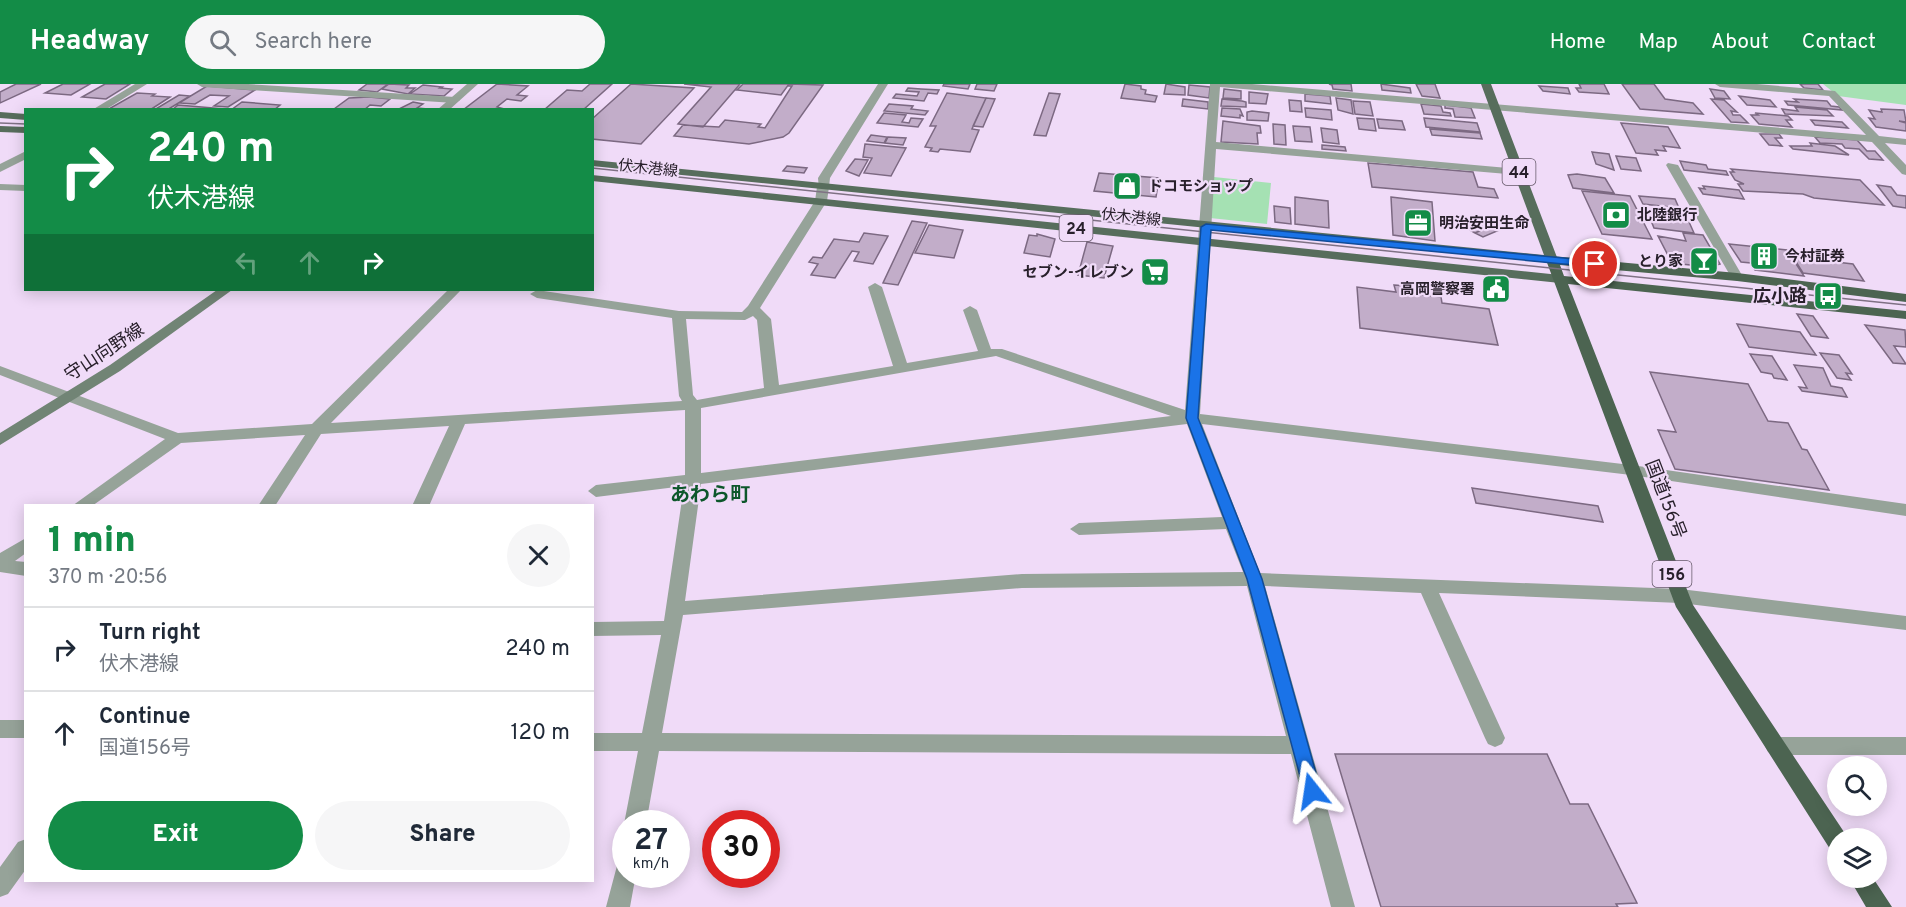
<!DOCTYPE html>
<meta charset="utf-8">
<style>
:root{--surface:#fff;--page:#f6f6f7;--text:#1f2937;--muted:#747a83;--line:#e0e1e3;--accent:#138c47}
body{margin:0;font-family:Overpass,"Noto Sans JP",sans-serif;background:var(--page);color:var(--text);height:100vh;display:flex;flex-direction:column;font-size:22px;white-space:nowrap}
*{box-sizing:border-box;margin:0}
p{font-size:20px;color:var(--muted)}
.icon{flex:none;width:33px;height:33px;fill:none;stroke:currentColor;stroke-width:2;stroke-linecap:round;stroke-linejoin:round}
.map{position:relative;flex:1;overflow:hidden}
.side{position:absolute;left:24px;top:420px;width:570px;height:378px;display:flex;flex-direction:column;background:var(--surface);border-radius:0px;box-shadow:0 3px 15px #0003}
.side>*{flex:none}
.banner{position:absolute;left:24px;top:24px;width:570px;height:183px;border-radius:0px;box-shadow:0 3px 15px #0003;background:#138c47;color:#fff;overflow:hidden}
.controls{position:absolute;left:1827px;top:672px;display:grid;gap:12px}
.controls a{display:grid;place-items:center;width:60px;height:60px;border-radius:50%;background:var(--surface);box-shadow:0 3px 15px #0003;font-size:30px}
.speed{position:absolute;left:612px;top:726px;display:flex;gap:12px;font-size:30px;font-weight:700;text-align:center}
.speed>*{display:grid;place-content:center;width:78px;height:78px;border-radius:50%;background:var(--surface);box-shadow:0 3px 15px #0003;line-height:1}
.speed small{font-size:15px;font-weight:400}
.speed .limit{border:9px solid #d22;background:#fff;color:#111}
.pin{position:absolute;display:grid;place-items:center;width:51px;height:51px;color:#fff;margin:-26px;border:3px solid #fff;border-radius:50%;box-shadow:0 2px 6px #0007}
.me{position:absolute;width:66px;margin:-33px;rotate:345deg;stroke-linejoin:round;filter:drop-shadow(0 0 4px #0008)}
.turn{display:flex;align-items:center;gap:21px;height:126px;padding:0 24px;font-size:27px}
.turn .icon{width:78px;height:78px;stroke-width:2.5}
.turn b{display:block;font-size:42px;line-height:51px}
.lanes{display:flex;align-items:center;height:57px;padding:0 24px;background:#0003;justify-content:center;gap:30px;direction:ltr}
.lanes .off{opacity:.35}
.round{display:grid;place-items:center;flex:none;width:63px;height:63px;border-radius:32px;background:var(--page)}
.summary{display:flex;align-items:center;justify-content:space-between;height:102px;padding:0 24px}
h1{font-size:36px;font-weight:800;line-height:45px;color:var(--accent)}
.action{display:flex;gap:12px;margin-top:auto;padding:12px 24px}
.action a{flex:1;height:69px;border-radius:36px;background:var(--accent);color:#fff;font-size:24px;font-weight:800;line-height:69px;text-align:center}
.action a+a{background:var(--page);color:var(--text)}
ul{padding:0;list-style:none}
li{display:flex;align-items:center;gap:18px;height:84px;padding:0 24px;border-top:2px solid var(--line)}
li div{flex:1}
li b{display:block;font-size:22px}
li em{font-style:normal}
header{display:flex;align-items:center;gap:36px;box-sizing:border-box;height:84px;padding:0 30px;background:var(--accent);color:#fff}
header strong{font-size:28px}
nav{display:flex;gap:33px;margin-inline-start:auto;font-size:21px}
.search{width:420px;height:54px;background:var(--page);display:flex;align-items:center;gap:15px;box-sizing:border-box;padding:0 21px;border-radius:33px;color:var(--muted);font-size:22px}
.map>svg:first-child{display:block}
</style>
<header>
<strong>Headway</strong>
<div class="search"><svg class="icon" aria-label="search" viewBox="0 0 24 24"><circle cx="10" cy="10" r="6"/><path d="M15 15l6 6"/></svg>Search here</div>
<nav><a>Home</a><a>Map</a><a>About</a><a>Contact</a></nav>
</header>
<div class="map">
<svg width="1906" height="823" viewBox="0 0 1906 823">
<rect width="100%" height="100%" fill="#f0dbf8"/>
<!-- green -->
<path fill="#a5e1b3" d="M1823 0H1906V21L1838 12Z
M1214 93 1271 99 1267 140 1210 134Z"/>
<!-- building -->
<path fill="#c2adc9" stroke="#7c6982" stroke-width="1.5" d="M16 0H41L0 19V8Z
M63 0H90L71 11 45 9Z
M105 0H130L106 15 82 13Z
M367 0H388L377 8 359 6Z
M389 0 409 1 406 4H415L408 10 382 5Z
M497 0 528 2 517 11 527 12 521 17 507 15 497 23 508 26H463Z
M590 0H612L583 26H544L567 6 582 7Z
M631 0 694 4 641 60 592 55V35Z
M684 0H740L703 43 678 40 711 3Z
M743 0H789L781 11 737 6Z
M789 0 823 1 789 49 783 53 749 60 674 52 683 41 719 43 725 36 761 40 758 43 765 44 792 2H788Z
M944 0H970L968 5 943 2Z
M977 0H997L994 7 975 5Z
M1125 0 1141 2V5L1146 6 1145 10 1157 12 1155 18 1121 14Z
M1166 0 1185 3V11L1164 10Z
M1351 0 1352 7 1333 5 1332 1 1329 0Z
M1381 0 1410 4 1411 9 1382 6Z
M1416 0H1435L1440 14 1422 12Z
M1579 0H1604L1609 10 1579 8 1576 4H1581Z
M1622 0H1654L1665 15 1693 19 1703 30 1640 25Z
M1800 0H1818L1823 6 1804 4Z
M423 1 442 3 440 4 452 5 444 12 410 10Z
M1189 1 1210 3 1209 14 1188 11Z
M207 2 255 6 228 23 214 22 229 12 210 11 195 20 179 19Z
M1539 2 1568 4 1570 10 1543 7Z
M908 4 921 5 939 6 937 10 928 9 924 17 893 14 896 10 917 12 919 8 906 7Z
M1224 5 1241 7V15L1223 14Z
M1710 5 1724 7 1730 15 1715 14Z
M1249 8 1268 10 1266 20 1249 19Z
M137 9 155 10 152 12 170 13 150 26H107Z
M947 9 986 14 972 45 979 46 970 68 940 65 938 68 930 67 932 64 925 63 936 42H930Z
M1049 9 1060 10 1046 52 1034 51Z
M1305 10 1330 12 1331 20 1305 17Z
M179 11 190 12 167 26H154Z
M1739 12 1770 16 1776 23 1747 21Z
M369 13 390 15 381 22 370 21 364 26 334 25 349 14Z
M986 14 995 15 983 43 973 42Z
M1336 14 1351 16 1353 30 1338 26Z
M1183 15 1208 18V25L1182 22Z
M1222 15 1242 17 1246 18V23L1221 22Z
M1711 15 1724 16 1737 28 1731 27 1733 31H1740L1748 39 1731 38Z
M1794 15 1827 17 1831 22 1839 23 1842 26 1788 21 1785 17 1798 18Z
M1289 16 1301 17 1302 28 1290 27Z
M1353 17 1370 18 1373 32 1355 30Z
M242 18 280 21 274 26H231Z
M413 18 423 20 417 24 428 25 397 26Z
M889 20 913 22 911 25 928 27 925 31 884 27Z
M1421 20 1441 22 1443 28 1450 29 1451 32 1424 30Z
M178 21 225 25 172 26Z
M1445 21 1471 24 1475 34 1455 33 1453 25 1445 24Z
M1795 23 1827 26 1833 32 1785 30 1782 25 1798 27Z
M1222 24 1240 25 1243 32 1240 31V34L1221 32Z
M1305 24 1331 26 1332 36 1306 33Z
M1881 25 1904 26 1906 38 1899 37 1906 39V47L1876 43 1869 34 1875 35 1869 26 1882 28Z
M1252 27 1269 29 1268 37 1247 36V28Z
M884 29 906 31 902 38 909 39 911 34 923 35 918 43 877 39Z
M1755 29 1788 32 1792 36H1786L1792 43 1759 40 1751 31H1758Z
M1357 34 1374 35 1376 47 1359 45Z
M1424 34 1477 39 1480 48 1426 43Z
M1377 35 1402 37 1405 46 1379 44Z
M1811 36 1842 38 1848 44 1815 41Z
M1223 37 1260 42 1261 49H1257L1258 60 1221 58Z
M1621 39 1668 43 1680 64 1663 62 1666 67 1655 66 1658 71 1636 69Z
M1273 40 1285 41 1286 61 1274 60Z
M1293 42 1310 43 1312 58 1295 57Z
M1321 44 1337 46 1339 60 1323 58Z
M1430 45 1480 49 1482 55 1432 51Z
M1760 50H1779L1782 54H1775L1782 62 1769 61Z
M871 51 887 53 884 59 867 57Z
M888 53 906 54 903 61 885 59Z
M1815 53 1857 56 1867 67H1875L1883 76 1869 75 1859 65 1845 64 1842 60 1820 59Z
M1810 59 1835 62 1849 71 1793 65 1790 62H1812Z
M865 60 906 64 891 92 864 89 872 74 863 73Z
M1322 61 1345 63 1346 67 1322 65Z
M1592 68 1609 70 1614 86 1596 80Z
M1616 72 1636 74 1641 87 1621 85Z
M855 75 868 76 859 92 846 87Z
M1680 77 1706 81 1708 85 1726 87 1728 91 1684 86Z
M1368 79 1473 88 1478 103 1494 105 1498 114 1372 103Z
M787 82 807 84 804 89 783 87Z
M1731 85 1860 96 1884 121 1814 114 1803 110 1743 107 1738 100H1744L1735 96 1730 88H1734Z
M1099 89 1159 94 1156 113 1094 107Z
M1577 90 1605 94 1614 109 1573 104 1568 91Z
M1877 101 1891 103 1897 111 1906 112V124L1893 122Z
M1703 102 1739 106 1744 115 1703 110 1699 104 1705 105Z
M1582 107 1630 112 1652 155 1602 150Z
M1639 112 1675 115 1679 124 1643 120Z
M1295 113 1328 117 1329 144 1295 140Z
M1391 113 1432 118 1435 157 1393 151Z
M1274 122 1290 124 1291 140 1275 138Z
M1480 132 1495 140 1475 149 1460 141Z
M1650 134 1689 138 1694 149 1654 144Z
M912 137 927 139 898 201 883 199Z
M1495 140 1504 144 1483 153 1475 149Z
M929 141 963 146 954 174 915 169Z
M864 149 888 152 873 180 854 177 859 168 852 167 835 194 811 191 818 180 809 178 813 173 822 174 834 155 859 158Z
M1683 149 1703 151 1720 180 1709 183 1672 179 1658 152 1686 157Z
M1037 150 1055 155 1050 173 1024 169 1029 151 1037 152Z
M1087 158 1113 162 1104 194 1078 191Z
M1729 160 1787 166 1804 192 1755 186 1751 179 1741 178Z
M1793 173 1853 180 1864 197 1803 189Z
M1394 201 1408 202 1409 209 1441 213 1442 219 1489 225 1498 261 1360 244 1357 203 1396 208Z
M1797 230 1813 232 1828 254 1811 252Z
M1737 240 1800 248 1816 271 1749 263Z
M1865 241 1905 246 1906 263 1894 262 1906 280 1893 279Z
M1820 269 1839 271 1852 290 1846 289 1851 296 1837 294Z
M1750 270 1772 272 1787 296 1774 294 1772 290 1761 288Z
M1794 281 1823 284 1831 302 1842 304 1847 313 1802 307 1799 303 1807 304Z
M1650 288 1748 300 1768 337 1788 339 1802 365 1807 366 1829 406 1675 385 1658 346 1676 348Z
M1472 404 1598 422 1603 438 1476 419Z
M1335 670H1547L1570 720H1588L1637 819 1616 820 1618 823H1381Z"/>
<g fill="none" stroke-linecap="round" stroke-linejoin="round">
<!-- minor -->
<path fill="#96a399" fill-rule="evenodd" d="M135 0H147L105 26H92Z
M197 0H248L455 13 460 16 455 19 202 3Z
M1210 0H1252L1866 51 1829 12 1720 3 1715 0H1757L1835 7 1879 52 1906 55V61L1885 59 1906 81V91L1902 90 1872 58 1220 3 1216 58 1519 85 1525 88 1519 91 1216 65 1200 330 1631 381 1906 420V432L1631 391 1202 340 1260 489 1680 505 1906 532V546L1680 519 1439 509 1505 654 1502 660 1495 663 1488 660 1485 654 1421 509 1265 502 1355 823H1331L1291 670 659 667 646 740H626V743L624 740 638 667H592V649H642L661 551 592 552V538L664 537 684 402 596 413 588 407 596 401 685 391V326L465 340 429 422H412L449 342 321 350 275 422H258L305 351 181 359 92 422H72L165 355 0 291V282L178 349 312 340 448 206H461L331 339 682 317 679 312 672 234 537 214 530 210 537 206 679 227 742 228 748 222 815 117 817 103 823 100 829 103 827 117 760 224 771 235 779 301 893 282 868 203 875 199 882 203 907 279 978 267 963 226 970 222 977 226 991 265H1002L1185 326ZM753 232 757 236 764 304 697 316 693 311 686 235 745 236ZM996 272 1171 332 701 389V324ZM1187 340 1222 433 1079 439 1070 445 1079 451 1226 445 1243 488 1022 490 685 517 701 400ZM1247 502 1286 652 662 649 683 531 1022 504Z
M26 67V75L0 88V80Z
M1668 79 1678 81 1743 193 1742 196 1737 197 1731 193 1666 81Z
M0 100 26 101V107L0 106Z
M26 454V469L15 477 26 478V492L0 488V469Z
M0 636H26V654H0Z
M1775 653H1906V671H1775L1768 668 1765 662 1768 656Z
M26 755V785L8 810 0 813V783L18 758Z
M626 775V790H636L630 823H606L618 778Z"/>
<!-- tertiary -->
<path fill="#96a399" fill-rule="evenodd" d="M467 0H478L449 26H437Z
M878 0H888L830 94 829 103 819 105 818 94Z"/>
<!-- secondary -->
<path fill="#718475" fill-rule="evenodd" d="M217 206H232L120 287 0 361V349L110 281Z"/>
<!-- primary -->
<path fill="#576d5c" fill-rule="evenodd" d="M1481 0H1491L1558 176 1556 179 592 82V76L1544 171Z
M0 28 26 30V36L0 34Z
M0 42 26 43V49L0 48Z
M592 91 1560 191 1566 195 1560 199 592 97Z"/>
<!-- trunk -->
<path fill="#4c6451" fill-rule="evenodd" d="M1552 172 1737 189 1906 210V218L1737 197 1560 181 1564 192 1906 227V235L1568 200 1693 521 1846 751 1848 754H1838V768L1830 765 1676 523 1546 176Z
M1849 794H1873L1892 823H1866Z"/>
<!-- tram -->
<path stroke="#7f7184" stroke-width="1.5" d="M0 39 26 40
M592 84 1906 221"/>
</g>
<!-- route -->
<path fill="#1a73e8" stroke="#114b97" stroke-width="1.5" d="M1206 140 1595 177 1601 180 1595 183 1211 146 1198 334 1262 495 1321 707 1319 713 1312 715 1306 713 1304 707 1247 495 1186 334 1201 143Z"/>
<!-- icons -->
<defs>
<g id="shop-square" transform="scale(1.5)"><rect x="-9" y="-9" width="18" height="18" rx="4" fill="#138c47" stroke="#f0dbf8"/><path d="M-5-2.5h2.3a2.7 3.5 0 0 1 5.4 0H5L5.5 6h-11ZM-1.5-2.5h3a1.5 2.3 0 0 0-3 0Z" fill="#fff"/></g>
<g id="bank-square" transform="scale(1.5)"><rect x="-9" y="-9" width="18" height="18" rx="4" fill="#138c47" stroke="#f0dbf8"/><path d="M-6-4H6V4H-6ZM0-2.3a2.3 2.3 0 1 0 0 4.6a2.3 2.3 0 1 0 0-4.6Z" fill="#fff"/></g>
<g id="office-square" transform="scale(1.5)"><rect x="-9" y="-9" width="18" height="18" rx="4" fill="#138c47" stroke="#f0dbf8"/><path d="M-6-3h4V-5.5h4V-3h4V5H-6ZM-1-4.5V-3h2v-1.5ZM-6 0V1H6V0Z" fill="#fff"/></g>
<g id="building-square" transform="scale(1.5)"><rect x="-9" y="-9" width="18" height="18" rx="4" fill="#138c47" stroke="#f0dbf8"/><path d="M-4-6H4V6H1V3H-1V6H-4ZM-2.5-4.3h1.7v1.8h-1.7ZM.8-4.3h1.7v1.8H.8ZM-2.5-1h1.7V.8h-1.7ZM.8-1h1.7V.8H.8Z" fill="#fff"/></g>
<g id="bar-square" transform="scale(1.5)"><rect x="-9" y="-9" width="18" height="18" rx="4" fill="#138c47" stroke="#f0dbf8"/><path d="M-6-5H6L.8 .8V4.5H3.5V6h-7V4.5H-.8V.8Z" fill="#fff"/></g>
<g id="supermarket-square" transform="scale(1.5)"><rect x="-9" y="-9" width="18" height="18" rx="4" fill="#138c47" stroke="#f0dbf8"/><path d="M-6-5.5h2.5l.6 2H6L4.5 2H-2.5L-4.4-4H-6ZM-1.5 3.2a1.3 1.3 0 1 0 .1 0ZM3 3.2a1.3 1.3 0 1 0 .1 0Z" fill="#fff"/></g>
<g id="civic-square" transform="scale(1.5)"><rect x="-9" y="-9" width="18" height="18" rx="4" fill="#138c47" stroke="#f0dbf8"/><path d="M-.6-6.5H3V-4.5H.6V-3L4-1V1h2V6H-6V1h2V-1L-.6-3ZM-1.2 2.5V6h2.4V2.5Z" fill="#fff"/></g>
<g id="bus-square" transform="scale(1.5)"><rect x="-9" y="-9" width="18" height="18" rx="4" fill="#138c47" stroke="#f0dbf8"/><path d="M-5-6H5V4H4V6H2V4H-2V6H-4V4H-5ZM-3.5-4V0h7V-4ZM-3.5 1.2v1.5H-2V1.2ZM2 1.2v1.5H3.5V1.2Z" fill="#fff"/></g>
</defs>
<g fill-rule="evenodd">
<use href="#shop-square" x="1127" y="102"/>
<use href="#bank-square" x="1616" y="131"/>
<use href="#office-square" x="1418" y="139"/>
<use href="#building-square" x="1764" y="172"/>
<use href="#bar-square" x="1704" y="177"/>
<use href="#supermarket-square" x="1155" y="188"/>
<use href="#civic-square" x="1496" y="205"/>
<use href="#bus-square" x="1828" y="212"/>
</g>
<g text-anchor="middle" stroke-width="4.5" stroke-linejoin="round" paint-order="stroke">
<!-- far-street labels -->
<g font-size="15" fill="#28202b" stroke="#f0dbf8">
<text transform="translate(648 84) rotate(6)" y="5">伏木港線</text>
<text transform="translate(1131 133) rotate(6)" y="5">伏木港線</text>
</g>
<!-- far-poi labels -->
<g font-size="15" font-weight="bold" fill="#28202b" stroke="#f0dbf8" text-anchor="start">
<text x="1148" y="107">ドコモショップ</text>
<text x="1637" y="136">北陸銀行</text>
<text x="1439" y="144">明治安田生命</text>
<text x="1785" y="177">今村証券</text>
<text x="1683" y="182" text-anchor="end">とり家</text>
<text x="1134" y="193" text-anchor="end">セブン-イレブン</text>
<text x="1475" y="210" text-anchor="end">高岡警察署</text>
</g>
<!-- shield labels -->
<g fill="#f0dbf8" stroke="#645868" stroke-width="1.5">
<rect x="1502.5" y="75" width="33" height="26" rx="4.5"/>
<rect x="1059.5" y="131" width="33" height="26" rx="4.5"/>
<rect x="1652.5" y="477" width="39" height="26" rx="4.5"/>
</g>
<g font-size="16" font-weight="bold" fill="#28202b">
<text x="1519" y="94">44</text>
<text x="1076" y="150">24</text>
<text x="1672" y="496">156</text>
</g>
<!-- poi labels -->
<g font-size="18" font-weight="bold" fill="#28202b" stroke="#f0dbf8" text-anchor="end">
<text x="1807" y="218">広小路</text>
</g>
<!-- street labels -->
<g font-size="18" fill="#28202b" stroke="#f0dbf8">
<text transform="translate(104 268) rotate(-33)" y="6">守山向野線</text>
<text transform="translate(1666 415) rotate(69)" y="6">国道156号</text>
</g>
<!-- neighbourhood labels -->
<g font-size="20" font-weight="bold" fill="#0d572b" stroke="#f0dbf8">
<text x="710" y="417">あわら町</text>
</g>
</g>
</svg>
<div class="controls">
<a><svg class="icon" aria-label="search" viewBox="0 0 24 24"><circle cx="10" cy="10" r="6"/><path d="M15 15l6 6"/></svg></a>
<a><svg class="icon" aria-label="layers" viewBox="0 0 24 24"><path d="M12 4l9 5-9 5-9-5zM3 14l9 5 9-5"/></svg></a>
</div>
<div class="speed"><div>27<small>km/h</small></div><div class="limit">30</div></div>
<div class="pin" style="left:1595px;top:180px;background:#d93025"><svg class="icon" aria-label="arrive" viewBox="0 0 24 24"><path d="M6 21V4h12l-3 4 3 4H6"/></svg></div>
<svg class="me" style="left:1312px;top:707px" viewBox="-20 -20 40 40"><path d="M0-17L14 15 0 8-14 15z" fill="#1a73e8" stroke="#fff" stroke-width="4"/></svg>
<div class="banner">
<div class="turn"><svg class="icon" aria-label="right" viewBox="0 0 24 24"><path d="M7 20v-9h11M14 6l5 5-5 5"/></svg><div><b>240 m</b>伏木港線</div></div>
<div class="lanes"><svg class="icon off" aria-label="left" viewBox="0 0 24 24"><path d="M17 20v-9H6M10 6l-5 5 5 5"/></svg><svg class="icon off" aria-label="ahead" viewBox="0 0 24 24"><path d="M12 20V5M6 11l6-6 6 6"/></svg><svg class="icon" aria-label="right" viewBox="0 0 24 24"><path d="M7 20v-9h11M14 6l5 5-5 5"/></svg></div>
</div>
<section class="side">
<div class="summary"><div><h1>1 min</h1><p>370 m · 20:56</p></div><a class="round"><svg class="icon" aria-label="close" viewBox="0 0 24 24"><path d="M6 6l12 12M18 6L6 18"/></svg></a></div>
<ul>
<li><svg class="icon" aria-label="right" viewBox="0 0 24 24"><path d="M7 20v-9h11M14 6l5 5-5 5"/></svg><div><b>Turn right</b><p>伏木港線</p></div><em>240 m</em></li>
<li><svg class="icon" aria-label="ahead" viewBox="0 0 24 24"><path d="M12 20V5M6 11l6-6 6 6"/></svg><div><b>Continue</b><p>国道156号</p></div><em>120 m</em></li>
</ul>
<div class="action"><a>Exit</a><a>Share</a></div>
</section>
</div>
